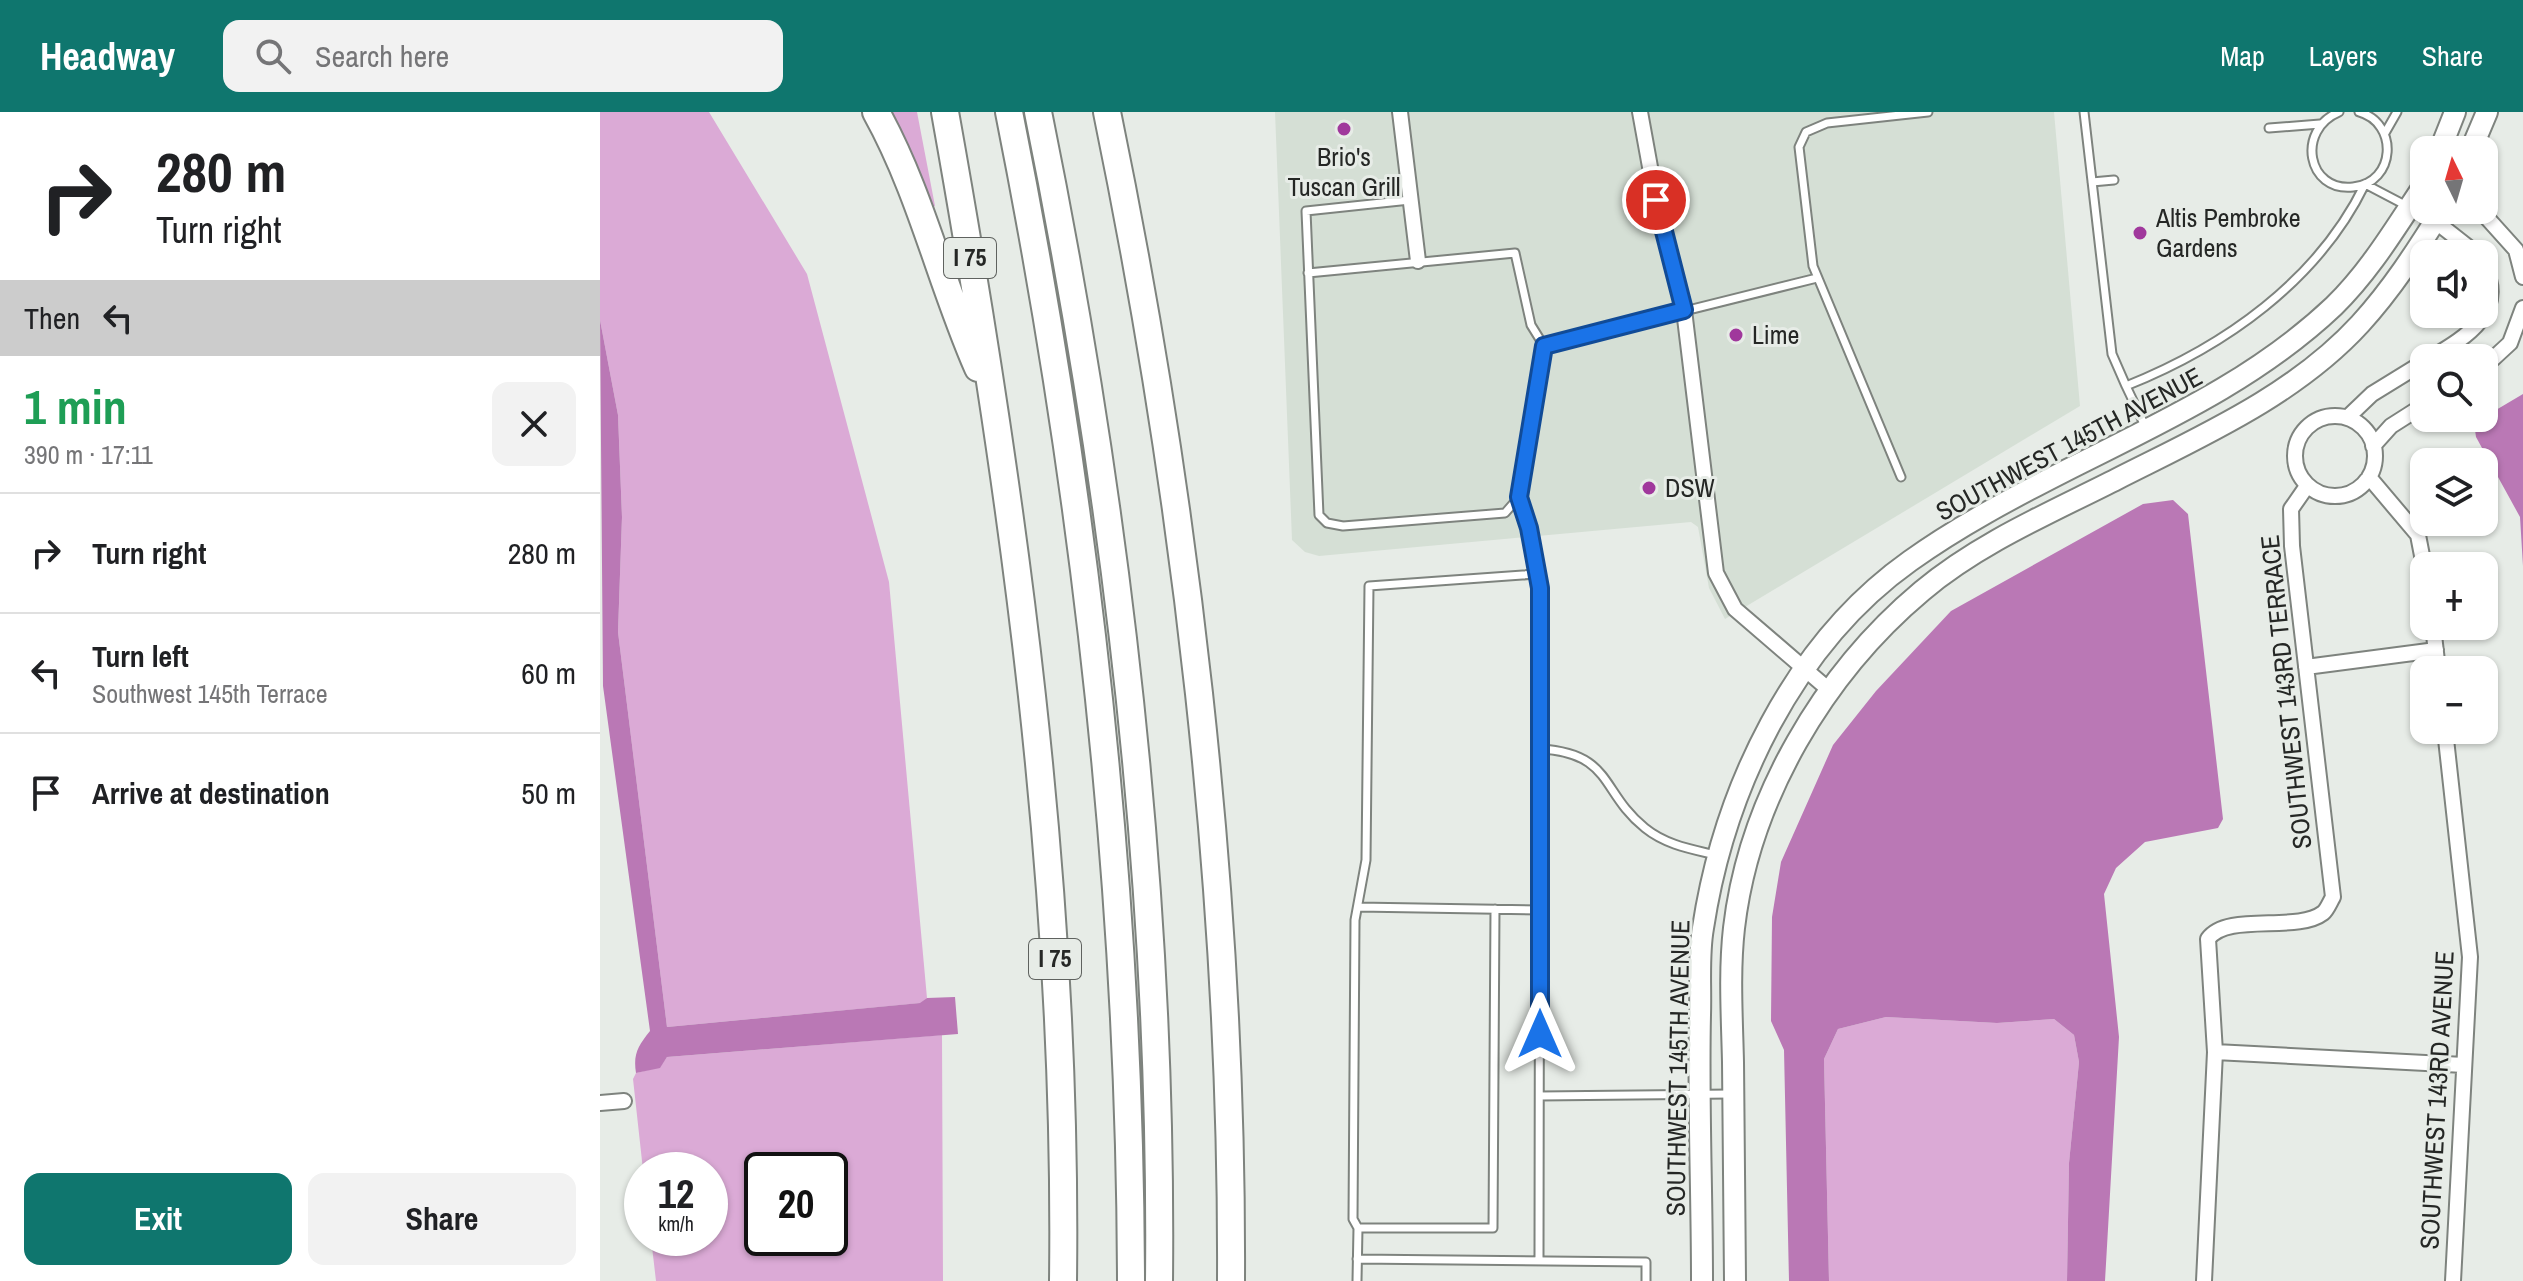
<!DOCTYPE html>
<meta charset="utf-8">
<style>
:root{--surface:#fff;--page:#f2f2f2;--text:#202124;--muted:#757577;--line:#e0e0e0;--accent:#0f766e}
body{margin:0;font-family:"Archivo Narrow",sans-serif;background:var(--page);color:var(--text);height:100vh;display:flex;flex-direction:column;font-size:30px;white-space:nowrap}
*{box-sizing:border-box;margin:0}
p{font-size:26px;color:var(--muted)}
.icon{flex:none;width:44px;height:44px;fill:none;stroke:currentColor;stroke-width:2;stroke-linecap:round;stroke-linejoin:round}
.map{position:relative;flex:1;overflow:hidden}
.side{display:flex;flex-direction:column;background:var(--surface);width:600px}
.side>*{flex:none}
.guide{background:#fff;color:var(--text);overflow:hidden}
.needle{width:52px;rotate:355deg}
.fabs{position:absolute;left:1810px;top:24px;display:grid;gap:16px}
.fabs a{display:grid;place-items:center;width:88px;height:88px;border-radius:16px;background:var(--surface);box-shadow:0 2px 6px #0004;font-size:40px}
.speed{position:absolute;left:24px;top:1040px;display:flex;gap:16px;font-size:40px;font-weight:700;text-align:center}
.speed>*{display:grid;place-content:center;width:104px;height:104px;border-radius:50%;background:var(--surface);box-shadow:0 2px 6px #0004;line-height:1}
.speed small{font-size:20px;font-weight:400}
.speed .limit{border:4px solid #111;border-radius:12px;background:#fff;color:#111}
.pin{position:absolute;display:grid;place-items:center;width:68px;height:68px;color:#fff;margin:-34px;border:4px solid #fff;border-radius:50%;box-shadow:0 2px 8px #0007}
.me{position:absolute;width:88px;margin:-44px;rotate:0deg;stroke-linejoin:round;filter:drop-shadow(0 0 6px #0008)}
.turn{display:flex;align-items:center;gap:28px;height:168px;padding:0 24px;font-size:36px}
.turn .icon{width:104px;height:104px;stroke-width:2.5}
.turn b{display:block;font-size:56px;line-height:68px}
.then{display:flex;align-items:center;height:76px;padding:0 24px;background:#0003;gap:16px;font-size:30px}
.round{display:grid;place-items:center;flex:none;width:84px;height:84px;border-radius:16px;background:var(--page)}
.head{display:flex;align-items:center;justify-content:space-between;height:136px;padding:0 24px}
h1{font-size:48px;font-weight:700;line-height:60px;color:#1e9e55}
.primary-button{display:flex;gap:16px;margin-top:auto;padding:16px 24px}
.primary-button a{flex:1;height:92px;border-radius:16px;background:var(--accent);color:#fff;font-size:32px;font-weight:700;line-height:92px;text-align:center}
.primary-button a+a{background:var(--page);color:var(--text)}
ul{padding:0;list-style:none}
li{display:flex;align-items:center;gap:24px;height:120px;padding:0 24px;border-top:2px solid var(--line)}
li div{flex:1}
li b{display:block;font-size:30px}
li em{font-style:normal}
header{display:flex;align-items:center;gap:48px;box-sizing:border-box;height:112px;padding:0 40px;background:var(--accent);color:#fff}
header strong{font-size:38px}
nav{display:flex;gap:44px;margin-inline-start:auto;font-size:28px}
.search{width:560px;height:72px;background:var(--page);display:flex;align-items:center;gap:20px;box-sizing:border-box;padding:0 28px;border-radius:16px;color:var(--muted);font-size:30px}
main{display:flex;flex:1;min-height:0}
.map>svg:first-child{display:block}
</style>
<header>
<strong>Headway</strong>
<div class="search"><svg class="icon" aria-label="search" viewBox="0 0 24 24"><circle cx="10" cy="10" r="6"/><path d="M15 15l6 6"/></svg>Search here</div>
<nav><a>Map</a><a>Layers</a><a>Share</a></nav>
</header>
<main>
<section class="side">
<div class="guide">
<div class="turn"><svg class="icon" aria-label="right" viewBox="0 0 24 24"><path d="M7 20v-9h11M14 6l5 5-5 5"/></svg><div><b>280 m</b>Turn right</div></div>
<div class="then">Then<svg class="icon" aria-label="left" viewBox="0 0 24 24"><path d="M17 20v-9H6M10 6l-5 5 5 5"/></svg></div>
</div>
<div class="head"><div><h1>1 min</h1><p>390 m · 17:11</p></div><a class="round"><svg class="icon" aria-label="close" viewBox="0 0 24 24"><path d="M6 6l12 12M18 6L6 18"/></svg></a></div>
<ul>
<li><svg class="icon" aria-label="right" viewBox="0 0 24 24"><path d="M7 20v-9h11M14 6l5 5-5 5"/></svg><div><b>Turn right</b></div><em>280 m</em></li>
<li><svg class="icon" aria-label="left" viewBox="0 0 24 24"><path d="M17 20v-9H6M10 6l-5 5 5 5"/></svg><div><b>Turn left</b><p>Southwest 145th Terrace</p></div><em>60 m</em></li>
<li><svg class="icon" aria-label="arrive" viewBox="0 0 24 24"><path d="M6 21V4h12l-3 4 3 4H6"/></svg><div><b>Arrive at destination</b></div><em>50 m</em></li>
</ul>
<div class="primary-button"><a>Exit</a><a>Share</a></div>
</section>
<div class="map">
<svg width="1923" height="1169" viewBox="0 0 1923 1169">
<rect width="100%" height="100%" fill="#e7ece7"/>
<!-- built -->
<path fill="#d5dfd5" d="M675 0H1454L1480 294 1125 507 1109 476 1098 415 1091 410 719 444 705 440 692 428Z"/>
<!-- green -->
<path fill="#dbaad6" fill-rule="evenodd" d="M0 0H109L207 162 289 470 327 886 321 891 67 915 18 520 22 405 18 303 0 208Z
M286 0H317L335 94 329 96Z
M1286 905 1397 911 1454 907 1474 923 1479 950 1469 1051 1467 1169H1229L1224 947 1238 917Z
M342 923 343 1169H56L51 1126H110V1058H43L33 967 36 961 60 955 67 945ZM162 1058H230V1126H162Z"/>
<!-- water -->
<path fill="#ba78b5" d="M0 208 18 303 22 405 18 520 67 915 320 891 327 886 355 885 358 922 67 945 60 956 36 961C33 942 38 934 50 919L3 574Z
M1923 282V454L1920 405 1876 325 1874 311Z
M1573 388 1588 402 1623 707 1618 716 1545 730 1516 756 1504 782 1519 925 1505 1169H1467L1469 1051 1479 950 1474 923 1454 907 1397 911 1286 905 1238 917 1224 947 1229 1169H1189L1184 938 1171 909 1172 805 1181 750 1233 633 1276 579 1351 499 1543 392Z"/>
<g fill="none" stroke-linecap="round" stroke-linejoin="round">
<!-- lane casing -->
<g stroke="#7e837e" stroke-width="11">
<path id="lane" d="M1484 0 1512 242 1526 274C1624 235 1718 169 1765 72L1807 94
M1739 0C1696 18 1707 80 1753 75 1796 71 1799 11 1759 0
M1669 16 1720 12
M1785 21 1797 0
M1492 70 1514 68
M708 161 915 141 931 213 944 234 926 359 919 385 905 401 743 414 727 411 719 403 706 99 810 88
M944 234 1217 166
M1526 274 1546 316
M1301 365 1213 154 1199 35 1206 20 1227 11 1328 0
M919 385 929 416 940 476 939 1149
M940 637C1013 641 1000 680 1045 716 1066 733 1091 737 1116 743
M758 795 940 798
M895 797 893 1116H758L753 1107 755 808 766 748 769 474 936 462
M940 984 1131 982
M757 1147 1046 1150V1169
M757 1169 758 1116"/>
</g>
<!-- street casing -->
<g stroke="#7e837e" stroke-width="18">
<path id="street" d="M800 0 818 149
M1040 0 1056 88 1084 198 1116 461 1135 497 1228 577
M1810 95 1835 109 1877 142
M1880 98 1916 138 1923 165
M1831 246C1866 225 1907 201 1884 154
M1884 255 1910 231 1923 196
M1695 344a40 40 0 1 1 80 0a40 40 0 1 1-80 0Z
M1749 304 1772 282 1824 250
M1773 334 1791 314 1824 293
M1769 365 1818 423 1824 454
M1833 514 1838 558
M1706 555 1836 538
M1845 618 1870 845 1853 1169
M1615 940 1864 953
M0 991 24 989
M1604 1169 1615 940 1608 827C1627 800 1697 821 1723 801 1727 798 1730 790 1733 785L1692 434 1691 397 1707 374"/>
</g>
<!-- secondary casing -->
<g stroke="#7e837e" stroke-width="24">
<path id="secondary" d="M1840 38 1855 0
M1871 38 1887 0
M1102 1169C1102 1080 1098 991 1100 903 1101 874 1098 844 1103 816 1124 678 1193 532 1310 449 1359 414 1412 386 1465 359 1560 311 1656 268 1734 194 1770 159 1796 115 1824 73
M1135 1169C1134 1096 1133 1023 1133 950 1132 906 1129 860 1134 816 1149 687 1224 561 1322 479 1379 431 1452 400 1517 367 1602 324 1695 283 1760 212 1792 177 1817 138 1842 98"/>
</g>
<!-- highway casing -->
<g stroke="#7e837e" stroke-width="30">
<path id="highway" d="M276 0C321 81 341 172 378 256
M345 0C414 386 468 776 463 1169
M409 0C486 386 530 775 531 1169
M438 0C516 384 563 777 559 1169
M507 0C585 378 633 783 631 1169"/>
</g>
<!-- lane -->
<use href="#lane" stroke="#fff" stroke-width="7"/>
<!-- street -->
<use href="#street" stroke="#fff" stroke-width="14"/>
<!-- secondary -->
<use href="#secondary" stroke="#fff" stroke-width="20"/>
<!-- highway -->
<use href="#highway" stroke="#fff" stroke-width="26"/>
</g>
<g fill="none" stroke-linecap="round" stroke-linejoin="round">
<!-- route casing -->
<g stroke="#114b97" stroke-width="20">
<path id="route" d="M940 922V476L929 416 919 385 944 234 1084 198 1056 88"/>
</g>
<!-- route -->
<use href="#route" stroke="#1a73e8" stroke-width="14"/>
</g>
<!-- markers -->
<g fill="#a0389c" stroke="#e7ece7" stroke-width="3">
<circle cx="744" cy="17" r="8"/>
<circle cx="1540" cy="121" r="8"/>
<circle cx="1136" cy="223" r="8"/>
<circle cx="1049" cy="376" r="8"/>
</g>
<g text-anchor="middle" stroke-width="6" stroke-linejoin="round" paint-order="stroke">
<!-- shield labels -->
<g fill="#e7ece7" stroke="#5f625f" stroke-width="2">
<rect x="344" y="126" width="52" height="40" rx="6"/>
<rect x="429" y="827" width="52" height="40" rx="6"/>
</g>
<g font-size="24" font-weight="bold" fill="#252725">
<text x="370" y="154">I 75</text>
<text x="455" y="855">I 75</text>
</g>
<!-- poi labels -->
<g font-size="26" fill="#252725" stroke="#e7ece7" text-anchor="start">
<text x="744" y="54" text-anchor="middle">Brio's<tspan x="744" dy="30">Tuscan Grill</tspan></text>
<text x="1556" y="115">Altis Pembroke<tspan x="1556" dy="30">Gardens</tspan></text>
<text x="1152" y="232">Lime</text>
<text x="1065" y="385">DSW</text>
</g>
<!-- street labels -->
<g font-size="26" fill="#252725" stroke="#e7ece7">
<text transform="translate(1469 332) rotate(-28)" y="9">SOUTHWEST 145TH AVENUE</text>
<text transform="translate(1686 580) rotate(-96)" y="9">SOUTHWEST 143RD TERRACE</text>
<text transform="translate(1078 956) rotate(-89)" y="9">SOUTHWEST 145TH AVENUE</text>
<text transform="translate(1837 988) rotate(-87)" y="9">SOUTHWEST 143RD AVENUE</text>
</g>
</g>
</svg>
<div class="fabs">
<a><svg class="needle" viewBox="-14 -14 28 28"><path d="M0-13l5 13h-10z" fill="#e53935"/><path d="M0 13l5-13h-10z" fill="#757577"/></svg></a>
<a><svg class="icon" aria-label="sound" viewBox="0 0 24 24"><path d="M4 9h4l5-4v14l-5-4H4zM17 9q2 3 0 6"/></svg></a>
<a><svg class="icon" aria-label="search" viewBox="0 0 24 24"><circle cx="10" cy="10" r="6"/><path d="M15 15l6 6"/></svg></a>
<a><svg class="icon" aria-label="layers" viewBox="0 0 24 24"><path d="M12 4l9 5-9 5-9-5zM3 14l9 5 9-5"/></svg></a>
<a>+</a>
<a>−</a>
</div>
<div class="speed"><div>12<small>km/h</small></div><div class="limit">20</div></div>
<div class="pin" style="left:1056px;top:88px;background:#d93025"><svg class="icon" aria-label="arrive" viewBox="0 0 24 24"><path d="M6 21V4h12l-3 4 3 4H6"/></svg></div>
<svg class="me" style="left:940px;top:922px" viewBox="-20 -20 40 40"><path d="M0-17L14 15 0 8-14 15z" fill="#1a73e8" stroke="#fff" stroke-width="4"/></svg>
</div>
</main>
